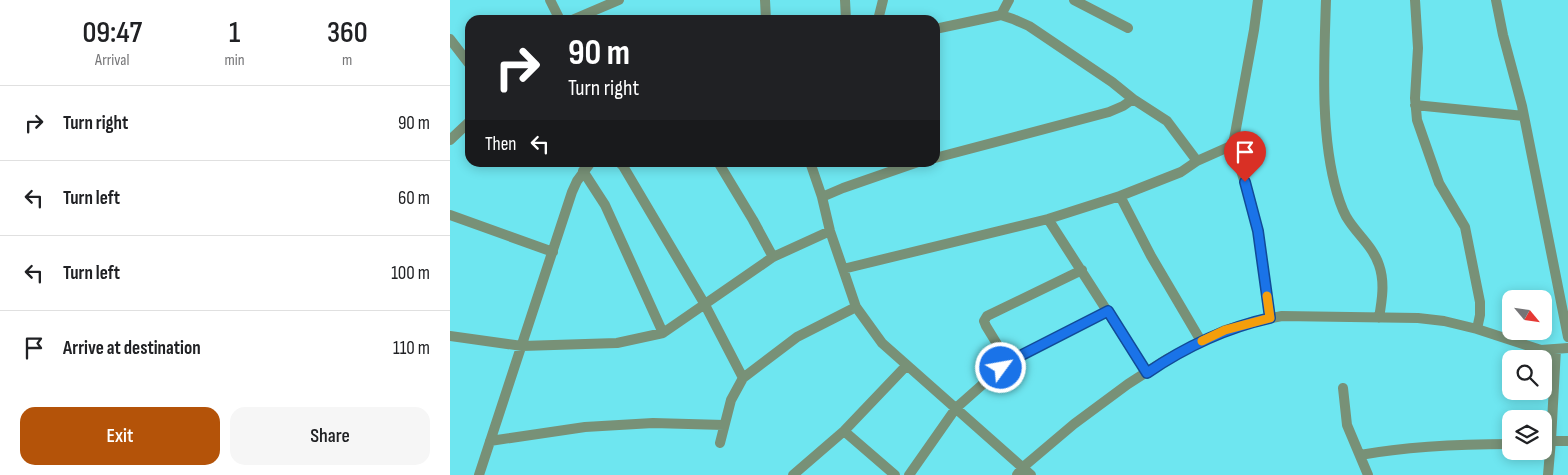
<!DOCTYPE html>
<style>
:root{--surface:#fff;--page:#f6f6f6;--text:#202124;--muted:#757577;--line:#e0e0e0;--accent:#b45309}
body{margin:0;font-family:"Sofia Sans Condensed",sans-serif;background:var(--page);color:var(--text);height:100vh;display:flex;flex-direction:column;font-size:19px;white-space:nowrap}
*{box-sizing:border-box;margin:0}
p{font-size:16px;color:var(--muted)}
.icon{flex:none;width:28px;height:28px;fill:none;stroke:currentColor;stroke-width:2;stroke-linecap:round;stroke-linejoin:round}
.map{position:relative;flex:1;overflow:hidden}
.sheet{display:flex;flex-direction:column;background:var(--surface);width:450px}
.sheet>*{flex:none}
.top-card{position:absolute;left:15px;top:15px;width:475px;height:152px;border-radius:15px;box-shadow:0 2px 12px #0003;background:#202124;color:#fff;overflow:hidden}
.needle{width:32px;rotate:119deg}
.controls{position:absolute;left:1052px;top:290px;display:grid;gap:10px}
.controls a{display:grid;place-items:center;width:50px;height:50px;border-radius:10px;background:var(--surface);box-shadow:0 2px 12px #0003;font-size:25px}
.pin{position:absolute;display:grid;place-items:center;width:42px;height:42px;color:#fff;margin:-51px -21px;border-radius:50% 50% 50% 0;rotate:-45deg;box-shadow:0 0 5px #0007}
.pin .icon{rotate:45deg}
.me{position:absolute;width:55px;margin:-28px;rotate:58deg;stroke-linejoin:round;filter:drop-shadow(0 0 4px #0008)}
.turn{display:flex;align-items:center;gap:18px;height:105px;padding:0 20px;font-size:22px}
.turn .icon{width:65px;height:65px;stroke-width:2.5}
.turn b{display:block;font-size:35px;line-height:42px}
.then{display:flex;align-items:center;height:48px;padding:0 20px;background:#0003;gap:10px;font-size:19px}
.eta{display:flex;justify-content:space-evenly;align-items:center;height:85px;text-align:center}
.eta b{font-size:30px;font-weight:600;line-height:35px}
.cta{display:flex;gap:10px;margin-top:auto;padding:10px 20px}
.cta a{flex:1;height:58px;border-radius:15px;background:var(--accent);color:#fff;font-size:20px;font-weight:600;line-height:58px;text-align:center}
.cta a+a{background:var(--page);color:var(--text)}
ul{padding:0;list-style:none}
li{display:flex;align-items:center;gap:15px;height:75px;padding:0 20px;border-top:1px solid var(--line)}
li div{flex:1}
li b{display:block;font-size:19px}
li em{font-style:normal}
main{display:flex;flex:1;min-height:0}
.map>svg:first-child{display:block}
</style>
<main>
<section class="sheet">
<div class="eta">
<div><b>09:47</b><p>Arrival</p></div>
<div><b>1</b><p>min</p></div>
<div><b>360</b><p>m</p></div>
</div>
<ul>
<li><svg class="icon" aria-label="right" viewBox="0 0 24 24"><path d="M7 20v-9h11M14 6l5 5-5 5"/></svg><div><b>Turn right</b></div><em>90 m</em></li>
<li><svg class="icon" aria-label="left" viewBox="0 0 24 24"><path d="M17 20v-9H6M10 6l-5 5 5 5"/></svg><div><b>Turn left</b></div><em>60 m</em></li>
<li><svg class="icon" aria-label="left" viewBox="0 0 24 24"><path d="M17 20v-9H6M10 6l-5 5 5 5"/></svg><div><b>Turn left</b></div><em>100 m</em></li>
<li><svg class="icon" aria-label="arrive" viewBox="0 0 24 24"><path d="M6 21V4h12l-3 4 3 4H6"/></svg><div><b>Arrive at destination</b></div><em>110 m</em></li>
</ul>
<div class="cta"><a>Exit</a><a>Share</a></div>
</section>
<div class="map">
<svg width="1118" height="475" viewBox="0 0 1118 475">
<rect width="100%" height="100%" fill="#6ee6f0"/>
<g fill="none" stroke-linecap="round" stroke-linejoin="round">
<!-- minor -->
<path stroke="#789177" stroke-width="10" d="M100 0 110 20
M315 0 316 20
M395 0 396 20
M624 0 678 28
M808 0 804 30 783 145 800 199 808 231 820 318
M876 0C874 61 870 135 887 193 890 203 893 213 899 221 909 236 923 247 929 265 935 282 932 300 929 318
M965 0 968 48 965 98 967 120 989 183 1015 227 1030 302V315L1027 329
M1046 0 1053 35 1072 106 1118 337
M551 15 559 0
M122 20 169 0
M428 20 433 0
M485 29 551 15 563 19 579 26 662 82 683 99
M0 39 20 65
M965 105 1074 116
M0 140 20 121
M485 158 659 112 673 106 683 99 717 121 747 161 783 145
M169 162 173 166 254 303 293 378
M268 162 303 220 323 257
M360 162 372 197
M468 162 393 188 372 197 380 231 406 307 432 343 581 475
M133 171 155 205 213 333
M670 196 701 256 751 341
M0 215 103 252
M598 219 697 373
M393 269 598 219 670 196 731 172 747 161
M0 336 72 346 167 343 213 333 323 257 380 231
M558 362 536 326 534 321 537 316 632 270
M893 388 897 425 918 475
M394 431 445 475
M40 441 135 427 203 423 274 425
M1094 441H1118
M270 443 281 400 293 378 347 337 406 307
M910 455C960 446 1011 444 1061 444
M29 475 122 192 127 181 141 162
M343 475 394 431 456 366
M459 475 506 408 558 362 658 311
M567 475 572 468 624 424 678 384 717 359 775 330 807 321 832 316 968 318 994 321 1027 329 1091 350 1118 348
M1098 475 1101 440 1106 349"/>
</g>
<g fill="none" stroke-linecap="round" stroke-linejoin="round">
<!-- route casing -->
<g stroke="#114b97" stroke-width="12">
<path id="route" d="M551 368 558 362 658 311 697 373C735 347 775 328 820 318L808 231 795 182"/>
</g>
<!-- route -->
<use href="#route" stroke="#1a73e8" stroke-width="9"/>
<!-- slow -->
<path stroke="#f59e0b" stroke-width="9" d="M752 341 775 330 820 318 817 296"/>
</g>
</svg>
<div class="controls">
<a><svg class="needle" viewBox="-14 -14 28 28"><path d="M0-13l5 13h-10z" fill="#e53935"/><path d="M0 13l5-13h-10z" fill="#757577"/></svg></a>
<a><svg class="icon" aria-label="search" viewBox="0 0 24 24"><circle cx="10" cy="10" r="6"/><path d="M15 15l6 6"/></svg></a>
<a><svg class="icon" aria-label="layers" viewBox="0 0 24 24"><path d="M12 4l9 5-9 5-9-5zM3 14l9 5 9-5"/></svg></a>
</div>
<div class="pin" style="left:795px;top:182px;background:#d93025"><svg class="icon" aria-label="arrive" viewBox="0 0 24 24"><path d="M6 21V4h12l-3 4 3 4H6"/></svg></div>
<svg class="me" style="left:551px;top:368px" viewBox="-20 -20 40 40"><circle r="17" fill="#1a73e8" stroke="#fff" stroke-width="3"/><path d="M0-11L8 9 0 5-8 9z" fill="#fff"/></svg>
<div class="top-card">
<div class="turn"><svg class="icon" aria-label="right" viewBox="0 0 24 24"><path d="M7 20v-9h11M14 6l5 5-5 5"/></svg><div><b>90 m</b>Turn right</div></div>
<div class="then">Then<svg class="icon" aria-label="left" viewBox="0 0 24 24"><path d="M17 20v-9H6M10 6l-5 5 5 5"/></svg></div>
</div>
</div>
</main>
